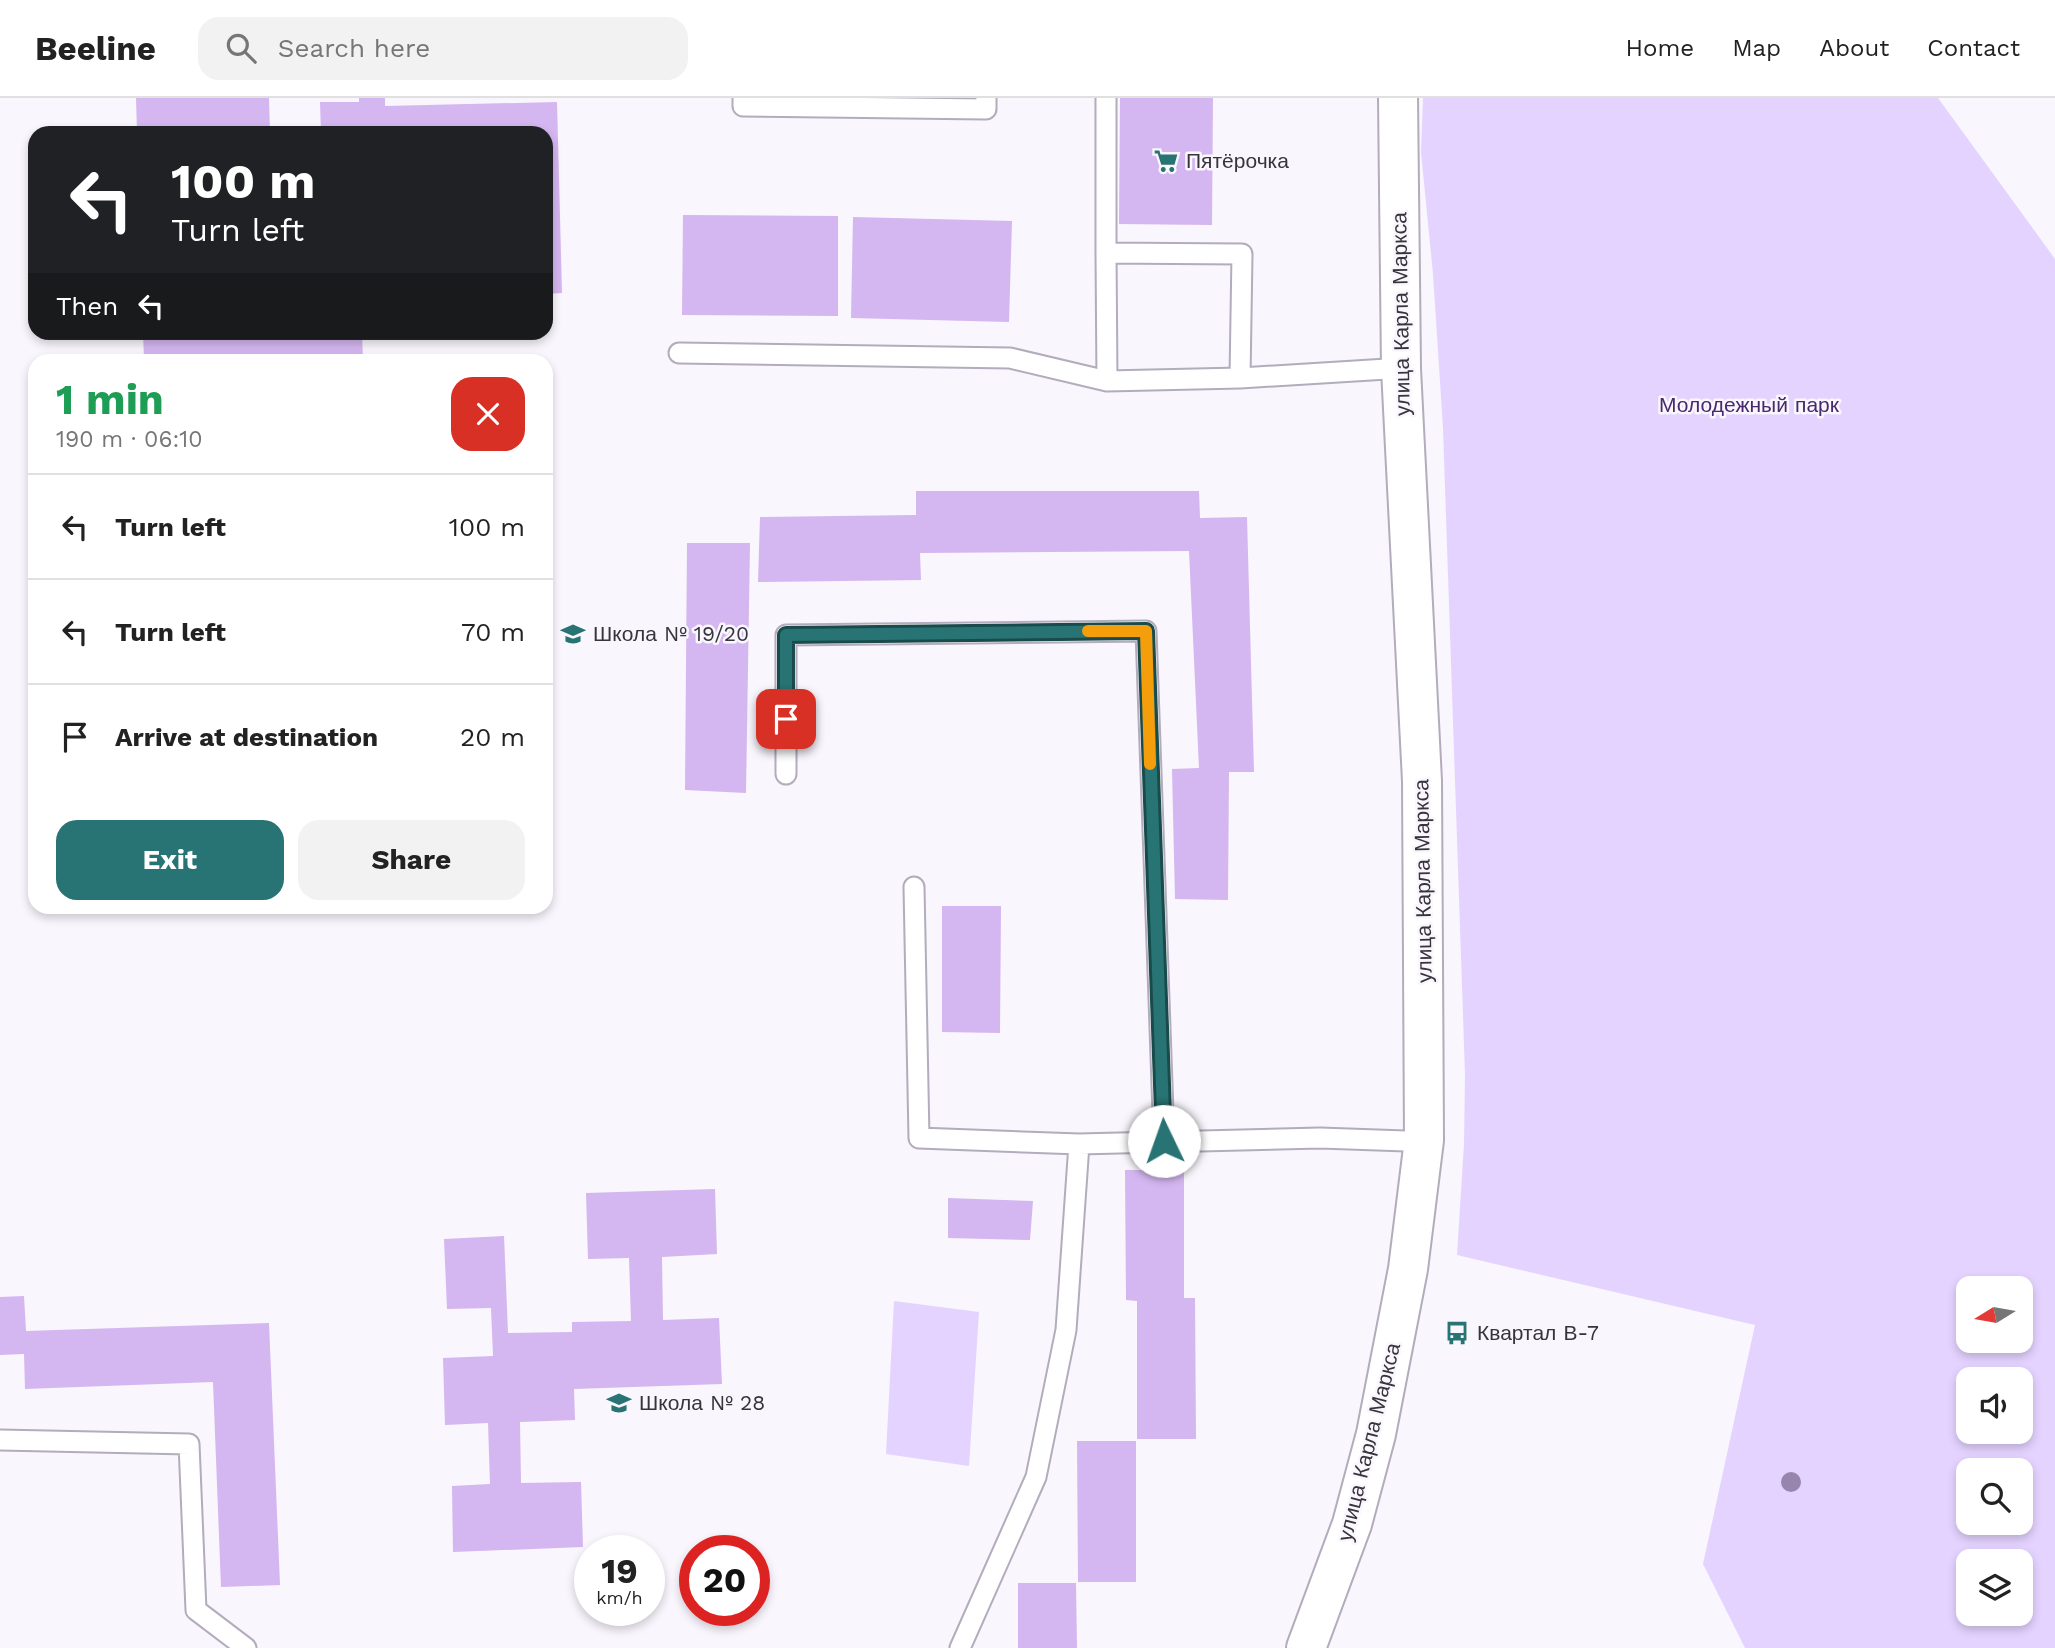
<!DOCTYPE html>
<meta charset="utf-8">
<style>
:root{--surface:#fff;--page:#f2f2f2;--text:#222;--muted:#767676;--line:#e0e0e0;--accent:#287373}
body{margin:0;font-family:"Work Sans",sans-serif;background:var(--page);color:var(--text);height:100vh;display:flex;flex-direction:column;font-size:26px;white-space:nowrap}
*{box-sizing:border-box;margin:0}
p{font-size:23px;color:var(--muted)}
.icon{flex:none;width:38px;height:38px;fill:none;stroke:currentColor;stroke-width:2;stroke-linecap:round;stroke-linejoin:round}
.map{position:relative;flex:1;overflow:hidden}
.side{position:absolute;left:28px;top:256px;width:525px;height:560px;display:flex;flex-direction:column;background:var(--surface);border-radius:21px;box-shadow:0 4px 10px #0003}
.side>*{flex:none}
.top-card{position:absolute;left:28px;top:28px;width:525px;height:214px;border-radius:21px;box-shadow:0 4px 10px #0003;background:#202124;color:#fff;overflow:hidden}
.needle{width:46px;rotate:259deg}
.controls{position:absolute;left:1956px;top:1178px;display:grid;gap:14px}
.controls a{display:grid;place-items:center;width:77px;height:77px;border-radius:14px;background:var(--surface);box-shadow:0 4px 10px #0003;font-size:35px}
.speed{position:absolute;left:574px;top:1437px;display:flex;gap:14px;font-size:35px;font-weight:700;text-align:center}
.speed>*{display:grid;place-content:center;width:91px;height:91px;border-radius:50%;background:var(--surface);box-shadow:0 4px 10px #0003;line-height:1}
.speed small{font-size:18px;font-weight:400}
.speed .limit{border:10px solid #d22;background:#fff;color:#111}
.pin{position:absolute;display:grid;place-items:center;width:60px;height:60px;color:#fff;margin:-30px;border-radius:14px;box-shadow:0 4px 10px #0006}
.me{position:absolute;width:77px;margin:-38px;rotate:357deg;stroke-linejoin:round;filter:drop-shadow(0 0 5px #0008)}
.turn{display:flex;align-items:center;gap:24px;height:147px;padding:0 28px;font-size:32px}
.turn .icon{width:91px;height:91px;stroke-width:2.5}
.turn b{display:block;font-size:49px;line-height:60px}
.then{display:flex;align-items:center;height:66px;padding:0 28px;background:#0003;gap:14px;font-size:26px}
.round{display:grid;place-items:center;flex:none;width:74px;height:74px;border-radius:21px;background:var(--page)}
.head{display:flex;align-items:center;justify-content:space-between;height:119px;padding:0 28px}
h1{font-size:42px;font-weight:700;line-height:52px;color:#1e9e55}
.primary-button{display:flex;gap:14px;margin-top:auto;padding:14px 28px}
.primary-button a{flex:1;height:80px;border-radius:21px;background:var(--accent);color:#fff;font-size:28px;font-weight:700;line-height:80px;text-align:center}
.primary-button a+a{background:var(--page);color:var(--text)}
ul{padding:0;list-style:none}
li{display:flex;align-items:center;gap:21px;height:105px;padding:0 28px;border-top:2px solid var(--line)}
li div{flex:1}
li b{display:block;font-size:26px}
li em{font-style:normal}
header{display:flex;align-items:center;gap:42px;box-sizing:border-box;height:98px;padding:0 35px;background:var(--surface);border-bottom:2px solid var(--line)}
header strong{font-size:33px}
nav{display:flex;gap:38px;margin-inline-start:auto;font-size:24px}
.search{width:490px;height:63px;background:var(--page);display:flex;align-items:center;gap:18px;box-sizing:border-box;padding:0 24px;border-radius:21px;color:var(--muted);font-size:26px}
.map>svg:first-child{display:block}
</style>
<header>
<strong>Beeline</strong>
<div class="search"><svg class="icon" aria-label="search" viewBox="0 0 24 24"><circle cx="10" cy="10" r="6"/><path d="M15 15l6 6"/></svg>Search here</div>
<nav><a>Home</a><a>Map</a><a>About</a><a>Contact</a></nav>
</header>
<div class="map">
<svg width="2055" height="1550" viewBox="0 0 2055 1550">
<rect width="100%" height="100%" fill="#f9f6fd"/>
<!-- green -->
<path fill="#e4d3ff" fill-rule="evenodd" d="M1423 0H1938L2055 161V1550H1745L1703 1466 1755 1227 1457 1157 1464 1046 1465 976 1443 330 1433 176 1421 54ZM2021 1190V1242H1969V1190ZM2021 1281V1334H1969V1281ZM2021 1372V1424H1969V1372ZM1969 1463H2021V1516H1969Z
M894 1203 979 1214 969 1368 886 1356Z"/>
<!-- building -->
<path fill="#d4b6f0" d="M136 0H269L270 35H137Z
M359 0H385V8L557 4 562 195 546 196V35H321L320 4H359Z
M1120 0H1213L1212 127 1119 126Z
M30 55H35V175H33Z
M683 117 838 118V218L682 217Z
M853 119 1012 123 1009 224 851 220Z
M143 234H362L363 262H144Z
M916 393H1199L1200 420 1247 419 1254 674H1229L1228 802 1175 801 1172 671 1199 670 1189 453 920 455 921 482 758 484 760 419 916 417Z
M687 445H750L746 695 685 692Z
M942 808H1001L1000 935 942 934Z
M1125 1072H1184V1200H1195L1196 1341H1137V1203L1126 1202Z
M715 1091 717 1156 662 1159 663 1222 719 1220 722 1286 574 1291 575 1322 520 1324 521 1385 581 1384 583 1449 453 1454 452 1388 490 1386 488 1325 445 1327 443 1260 493 1258 491 1210 447 1211 444 1141 504 1138 508 1235 572 1234V1224L631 1223 629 1160 588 1161 586 1095Z
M948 1100 1033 1103 1030 1142 948 1140Z
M24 1198 26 1233 269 1225 280 1487 221 1489 213 1284 25 1291 24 1256 0 1257V1199Z
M1077 1343H1136V1484H1078Z
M1018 1485H1076L1077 1550H1018Z"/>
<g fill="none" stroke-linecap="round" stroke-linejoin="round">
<!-- service casing -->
<g stroke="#b2acbc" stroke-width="23">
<path id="service" d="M743 0V8L986 11V0
M1106 0V155L1242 156 1240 280 1387 271
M1106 155 1107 283 1240 280
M679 255 1010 260 1107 283
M786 676V537L1146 533 1164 1043
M914 789 919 1040 1079 1046 1320 1040 1406 1043
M0 1342 189 1346 196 1512 246 1550
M960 1550 1036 1379 1066 1232 1079 1046"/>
</g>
<!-- tertiary casing -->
<g stroke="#b2acbc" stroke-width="42">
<path id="tertiary" d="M1306 1550 1352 1426 1376 1336 1408 1171 1424 1042 1422 683 1401 271 1398 0"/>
</g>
<!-- service -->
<use href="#service" stroke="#fff" stroke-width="19"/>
<!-- tertiary -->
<use href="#tertiary" stroke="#fff" stroke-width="38"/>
</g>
<!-- trees -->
<circle fill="#9885ae" cx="1791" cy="1384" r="10"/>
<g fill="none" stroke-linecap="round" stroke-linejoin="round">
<!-- route casing -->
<g stroke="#1a4b4b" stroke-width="18">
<path id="route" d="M786 621V537L1146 533 1164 1043"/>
</g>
<!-- route -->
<use href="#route" stroke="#287373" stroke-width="12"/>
<!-- slow -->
<path stroke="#f59e0b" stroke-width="12" d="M1088 533H1146L1150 666"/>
</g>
<!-- icons -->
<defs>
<g id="supermarket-bare" transform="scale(1.89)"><path d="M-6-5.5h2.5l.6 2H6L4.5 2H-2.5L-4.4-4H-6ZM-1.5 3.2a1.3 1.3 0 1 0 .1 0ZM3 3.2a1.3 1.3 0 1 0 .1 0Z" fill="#287373" stroke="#f9f6fd" stroke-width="2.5" paint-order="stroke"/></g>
<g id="school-bare" transform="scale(1.89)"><path d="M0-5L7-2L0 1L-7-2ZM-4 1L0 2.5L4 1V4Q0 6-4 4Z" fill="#287373" stroke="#f9f6fd" stroke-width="2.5" paint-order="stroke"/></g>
<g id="bus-bare" transform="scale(1.89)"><path d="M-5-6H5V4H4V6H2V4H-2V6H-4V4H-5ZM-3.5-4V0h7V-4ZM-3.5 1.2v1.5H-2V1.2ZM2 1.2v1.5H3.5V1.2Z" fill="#287373" stroke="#f9f6fd" stroke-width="2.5" paint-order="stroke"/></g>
</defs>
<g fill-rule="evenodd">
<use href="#supermarket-bare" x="1166" y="63"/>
<use href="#school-bare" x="573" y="536"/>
<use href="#bus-bare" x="1457" y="1235"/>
<use href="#school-bare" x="619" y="1305"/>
</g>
<g text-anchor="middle" stroke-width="5" stroke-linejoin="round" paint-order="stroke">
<!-- poi labels -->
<g font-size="21" fill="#37353b" stroke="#f9f6fd" text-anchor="start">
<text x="1186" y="70">Пятёрочка</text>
<text x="593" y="543">Школа № 19/20</text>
<text x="1477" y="1242">Квартал В-7</text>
<text x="639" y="1312">Школа № 28</text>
</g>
<!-- street labels -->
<g font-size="21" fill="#37353b" stroke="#f9f6fd">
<text transform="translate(1401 216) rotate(-91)" y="7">улица Карла Маркса</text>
<text transform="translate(1423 783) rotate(-91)" y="7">улица Карла Маркса</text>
<text transform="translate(1369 1344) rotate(-76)" y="7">улица Карла Маркса</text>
</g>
<!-- park labels -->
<g font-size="21" fill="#49296d" stroke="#f9f6fd">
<text x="1749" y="314">Молодежный парк</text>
</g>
</g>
</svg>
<div class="controls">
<a><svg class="needle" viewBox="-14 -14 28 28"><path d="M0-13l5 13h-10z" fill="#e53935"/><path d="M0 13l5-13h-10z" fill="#767676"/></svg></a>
<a><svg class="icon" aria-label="sound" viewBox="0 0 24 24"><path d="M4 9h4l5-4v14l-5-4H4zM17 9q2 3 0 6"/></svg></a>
<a><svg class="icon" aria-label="search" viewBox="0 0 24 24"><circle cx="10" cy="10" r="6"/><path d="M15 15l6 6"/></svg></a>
<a><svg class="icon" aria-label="layers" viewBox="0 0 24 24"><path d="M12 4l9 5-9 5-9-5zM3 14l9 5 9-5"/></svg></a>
</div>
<div class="speed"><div>19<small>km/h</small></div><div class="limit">20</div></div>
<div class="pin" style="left:786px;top:621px;background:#d93025"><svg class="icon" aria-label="arrive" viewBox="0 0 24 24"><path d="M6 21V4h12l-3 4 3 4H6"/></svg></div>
<svg class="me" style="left:1164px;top:1043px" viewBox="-20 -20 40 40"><circle r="19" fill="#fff"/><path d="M0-13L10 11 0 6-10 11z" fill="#287373"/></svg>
<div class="top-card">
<div class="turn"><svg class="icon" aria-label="left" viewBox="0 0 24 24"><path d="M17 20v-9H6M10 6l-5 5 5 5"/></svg><div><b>100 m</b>Turn left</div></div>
<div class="then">Then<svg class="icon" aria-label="left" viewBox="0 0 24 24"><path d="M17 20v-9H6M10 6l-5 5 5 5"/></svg></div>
</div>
<section class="side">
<div class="head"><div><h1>1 min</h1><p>190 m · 06:10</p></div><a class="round" style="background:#d93025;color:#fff"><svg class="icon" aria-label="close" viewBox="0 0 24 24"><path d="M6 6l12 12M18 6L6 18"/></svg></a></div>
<ul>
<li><svg class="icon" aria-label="left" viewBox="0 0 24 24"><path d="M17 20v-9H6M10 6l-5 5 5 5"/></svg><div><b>Turn left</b></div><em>100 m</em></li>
<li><svg class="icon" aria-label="left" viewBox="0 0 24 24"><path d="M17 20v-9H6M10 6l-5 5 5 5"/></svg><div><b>Turn left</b></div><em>70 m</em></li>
<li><svg class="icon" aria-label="arrive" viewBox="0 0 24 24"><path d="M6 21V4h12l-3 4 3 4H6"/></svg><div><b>Arrive at destination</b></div><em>20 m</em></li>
</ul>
<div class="primary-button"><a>Exit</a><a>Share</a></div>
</section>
</div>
